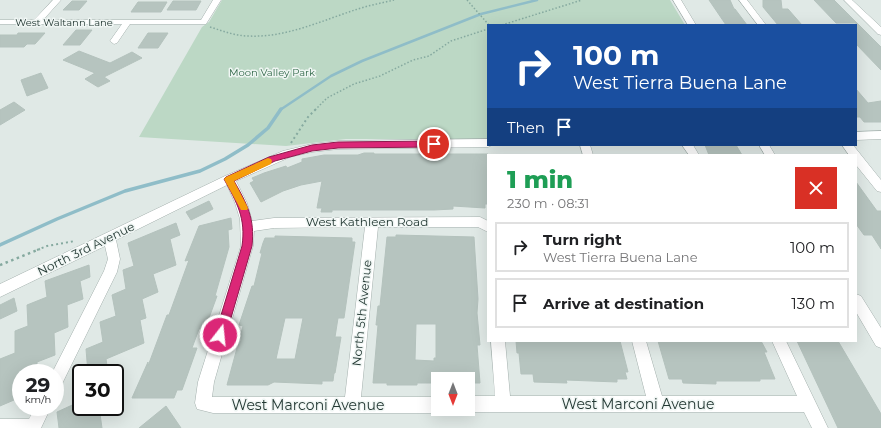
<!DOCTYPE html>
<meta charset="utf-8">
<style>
:root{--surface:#fff;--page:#f2f2f2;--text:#202124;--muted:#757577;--line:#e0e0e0}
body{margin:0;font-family:Montserrat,sans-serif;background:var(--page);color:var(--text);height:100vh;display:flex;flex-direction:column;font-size:15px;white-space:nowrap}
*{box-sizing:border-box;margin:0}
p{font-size:13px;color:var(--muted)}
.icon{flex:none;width:22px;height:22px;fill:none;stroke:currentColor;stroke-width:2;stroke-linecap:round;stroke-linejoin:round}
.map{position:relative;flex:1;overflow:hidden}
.drawer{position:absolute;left:487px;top:154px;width:370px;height:188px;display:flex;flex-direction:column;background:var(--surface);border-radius:0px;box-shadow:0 4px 16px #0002}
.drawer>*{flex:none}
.banner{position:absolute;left:487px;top:24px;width:370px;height:122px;border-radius:0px;box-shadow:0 4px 16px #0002;background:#1a4fa0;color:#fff;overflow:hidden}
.needle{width:26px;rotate:180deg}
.buttons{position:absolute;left:431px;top:372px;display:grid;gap:8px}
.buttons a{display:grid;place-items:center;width:44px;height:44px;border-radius:0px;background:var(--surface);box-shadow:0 4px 16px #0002;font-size:20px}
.speed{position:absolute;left:12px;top:364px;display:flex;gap:8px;font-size:20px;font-weight:700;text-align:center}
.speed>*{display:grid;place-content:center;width:52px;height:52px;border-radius:50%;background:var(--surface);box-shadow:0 4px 16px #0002;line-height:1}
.speed small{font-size:10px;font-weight:400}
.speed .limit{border:2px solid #111;border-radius:6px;background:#fff;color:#111}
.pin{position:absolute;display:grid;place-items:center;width:34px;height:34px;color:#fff;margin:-17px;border:2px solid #fff;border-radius:50%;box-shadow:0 1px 4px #0007}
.me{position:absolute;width:44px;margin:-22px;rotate:16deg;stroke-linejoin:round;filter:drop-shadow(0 0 3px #0008)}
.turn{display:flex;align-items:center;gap:14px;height:84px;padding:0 20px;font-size:18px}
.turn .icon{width:52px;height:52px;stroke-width:2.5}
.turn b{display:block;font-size:28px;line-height:34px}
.then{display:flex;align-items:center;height:38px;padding:0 20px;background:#0003;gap:8px;font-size:15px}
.round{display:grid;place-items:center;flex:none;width:42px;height:42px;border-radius:0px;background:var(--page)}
.summary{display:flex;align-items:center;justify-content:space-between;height:68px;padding:0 20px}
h1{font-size:24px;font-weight:800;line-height:30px;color:#1e9e55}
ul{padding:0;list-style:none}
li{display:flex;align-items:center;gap:12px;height:50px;margin:0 8px 6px;padding:0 12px;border:2px solid var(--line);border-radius:0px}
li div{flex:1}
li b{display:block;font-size:15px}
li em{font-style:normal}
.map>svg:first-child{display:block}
</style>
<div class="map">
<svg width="881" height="428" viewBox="0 0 881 428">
<rect width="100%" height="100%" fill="#e0e9e6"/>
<!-- green -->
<path fill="#bcd8c5" d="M222 0H670L685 25H488V139H346L286 146 139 137 202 27 209 22Z"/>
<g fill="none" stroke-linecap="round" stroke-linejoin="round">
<!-- stream-far1 -->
<path stroke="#8fbdc8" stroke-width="2.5" d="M280 110 331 76 362 61 481 14 537 0"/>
<!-- stream -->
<path stroke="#8fbdc8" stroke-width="3.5" d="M0 245 57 219 125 191 200 171 225 159 248 145 268 128 281 109"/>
</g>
<!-- building -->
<path fill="#b6c4bf" stroke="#b4c2bd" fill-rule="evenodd" d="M709 0H730L734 9H735L747 25H726Z
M763 0H781L782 9H788L802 25H778L763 7Z
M814 0H834L881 47V70L856 44V23H836Z
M72 1H87L79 10H63Z
M173 1H201L196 10H167Z
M138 2H167L161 12H131Z
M76 30H92L80 45H63Z
M18 33H45L35 44H27L24 47H0V35H17Z
M148 33H168L158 48H138Z
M79 51 110 63 132 52 142 58 104 77 110 81 98 87 85 79 95 73 63 60Z
M41 73 48 88 27 96 21 80Z
M856 89 868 103 881 101V122H864L860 117H856Z
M14 102 25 110 0 125V110Z
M705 145H736L742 155H709Z
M364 153H374V154H488V204H485V208L453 206V209L434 210H332V212H321L322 208H317L322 181 301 185 283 191 261 202 250 183 254 181 252 178 264 173 286 166 287 168 302 162V159L324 155H358Z
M856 182 877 211H881V249L872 235H864L856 224Z
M209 201 213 209 191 220 186 212Z
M231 218 232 229 228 230 229 247 215 296H217L205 329H199L192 348H197L182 390H177L174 398H132L148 362V366L167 315H169L189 260 185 261 199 226Z
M176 223 180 235 170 239 176 265 153 274 158 292 142 299 146 318 140 320 144 343 106 359 108 373H88L86 349 103 342 100 322 116 316 112 295 126 289 123 270 134 266 128 243Z
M396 235 474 237 478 299 477 313 480 345H477L480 383H468V379H438V383H417V385H387V383H373L378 325H376L378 306H380L387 237H396ZM416 324H436V358H434V361L415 360Z
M275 236 352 238V242H355L344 318H338L335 337H341L335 373H334L333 381H322V384L274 382 268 385H227L243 326 239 325 252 286H254L262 253H260L263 243 265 238H275ZM285 318H303L295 359H276Z
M89 265 90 277 80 281 83 299 67 305 68 327 54 333 55 355 37 362V373H21V397L0 406V359L15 353V331L28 326 27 305 47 297 45 281Z
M14 298 17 311 0 319V305Z
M516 341H620L628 372H625L627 379H617V382L566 380 567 383 534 382 533 374H521L519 353H517Z
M658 341H761L767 352H764L775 379H760V381H716V384L683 383 682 379H669Z
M797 341H838L881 414V428H838Z
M81 401V407H99L102 428H59L57 412Z
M166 406 181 428H139Z"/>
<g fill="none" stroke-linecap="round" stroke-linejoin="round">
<!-- minor casing -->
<g stroke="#a4b0ad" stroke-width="1">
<path id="minor" d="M53 0H61L43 20H201L213 0H221L206 24H130L117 43 114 44 110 41 122 24H0V20H34Z
M739 0H747L766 25H758Z
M844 0H852L881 27V35L878 34Z
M881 131V139L856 140V132Z
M488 139V145H492L488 147 338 149 312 152 290 157 236 181 247 203 252 221 274 218 480 217 488 221V232L478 227H378L361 397H438V409H444L438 413H213L197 409 195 403 198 382 241 246 240 219 235 203 227 185 116 240 120 259 117 272 60 388 55 391V373H52L104 271 108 259 105 246 0 297V284L225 176 283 151 312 144 338 141ZM365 227 345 397H212L214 382 253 246 254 231 274 228Z
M580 145H590L593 155H583Z
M682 145H693L699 155H689Z
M842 145H853L881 180V192L877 191 856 165V155H849Z
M491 341H505L510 396H646L632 341H646L662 396H797L772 341H786L828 428H812L804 412H468L462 409H468V396H495Z
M35 407H51L41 428H0V419H29Z"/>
</g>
<!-- tertiary casing -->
<g stroke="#a4b0ad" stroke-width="1">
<path id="tertiary" d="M673 0H681L696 25H688Z
M759 145H769L775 155H765Z
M856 294 861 296 881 328V348L876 346 856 312Z"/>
</g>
<!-- path-far2 -->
<path stroke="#85a99f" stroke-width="1.5" stroke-dasharray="1.5 2" stroke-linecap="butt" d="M467 0 489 25
M502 25 582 0
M210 27C223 31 235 36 249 36 286 38 323 20 358 9 370 5 382 3 394 0
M315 110 327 98 354 84 380 76 413 60 429 56 451 41 488 29"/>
<!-- path-far1 -->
<path stroke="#85a99f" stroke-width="2" stroke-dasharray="2 3" stroke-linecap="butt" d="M291 143 308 117 316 109
M37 250 47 246 75 241"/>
<!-- path -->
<path stroke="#85a99f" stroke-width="2.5" stroke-dasharray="2.5 3.5" stroke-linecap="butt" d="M0 265 40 249"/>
<!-- minor -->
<use href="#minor" fill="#fff" fill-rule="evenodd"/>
<!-- tertiary -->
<use href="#tertiary" fill="#fff" fill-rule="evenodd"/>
</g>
<!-- route -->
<path fill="#db2777" stroke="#8e194d" d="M434 141 438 144 434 147 338 148 312 151 275 161 234 181C247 204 255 218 252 246L226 335 224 339 220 340 216 339 215 335 242 246C246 218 237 203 224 179L226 177 269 157 312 145 338 142Z"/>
<!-- slow -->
<path fill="#f59e0b" d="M268 158 271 159 272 161 271 164 234 181 248 208 247 210H241L224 179 226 177Z"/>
<g text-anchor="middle" stroke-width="3" stroke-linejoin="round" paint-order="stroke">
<!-- far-street labels -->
<g font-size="10" fill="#233833" stroke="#f0f6f4">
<text x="64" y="26">West Waltann Lane</text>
</g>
<!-- far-park labels -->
<g font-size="10" fill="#32694a" stroke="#f0f6f4">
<text x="272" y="76">Moon Valley Park</text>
</g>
<!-- street labels -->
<g font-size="12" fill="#233833" stroke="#f0f6f4">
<text x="367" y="226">West Kathleen Road</text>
<text transform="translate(86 249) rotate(-26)" y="4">North 3rd Avenue</text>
<text transform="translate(362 313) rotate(-84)" y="4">North 5th Avenue</text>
</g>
<!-- near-street labels -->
<g font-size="14" fill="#233833" stroke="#f0f6f4">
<text x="638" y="409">West Marconi Avenue</text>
<text x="308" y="410">West Marconi Avenue</text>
</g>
</g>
</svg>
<div class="buttons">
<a><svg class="needle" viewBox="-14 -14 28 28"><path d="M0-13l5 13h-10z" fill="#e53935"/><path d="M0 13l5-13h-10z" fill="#757577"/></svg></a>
</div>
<div class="speed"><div>29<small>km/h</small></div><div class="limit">30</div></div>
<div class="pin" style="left:434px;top:144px;background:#d93025"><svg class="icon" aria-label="arrive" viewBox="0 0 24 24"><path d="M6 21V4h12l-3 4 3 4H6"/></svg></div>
<svg class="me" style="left:220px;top:335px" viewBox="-20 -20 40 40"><circle r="17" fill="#db2777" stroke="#fff" stroke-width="3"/><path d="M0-11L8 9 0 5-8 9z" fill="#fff"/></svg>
<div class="banner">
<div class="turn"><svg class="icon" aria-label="right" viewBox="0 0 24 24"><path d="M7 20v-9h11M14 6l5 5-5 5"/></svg><div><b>100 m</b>West Tierra Buena Lane</div></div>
<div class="then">Then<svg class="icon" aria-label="arrive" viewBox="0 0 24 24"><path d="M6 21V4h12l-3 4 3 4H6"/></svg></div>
</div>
<section class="drawer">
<div class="summary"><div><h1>1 min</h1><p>230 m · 08:31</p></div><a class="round" style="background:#d93025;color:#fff"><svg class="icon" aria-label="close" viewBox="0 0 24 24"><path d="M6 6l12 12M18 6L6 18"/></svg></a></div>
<ul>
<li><svg class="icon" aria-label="right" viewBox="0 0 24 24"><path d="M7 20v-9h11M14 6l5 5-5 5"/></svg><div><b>Turn right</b><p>West Tierra Buena Lane</p></div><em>100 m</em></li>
<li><svg class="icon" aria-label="arrive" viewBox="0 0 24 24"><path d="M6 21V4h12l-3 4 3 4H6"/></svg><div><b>Arrive at destination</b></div><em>130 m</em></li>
</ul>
</section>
</div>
